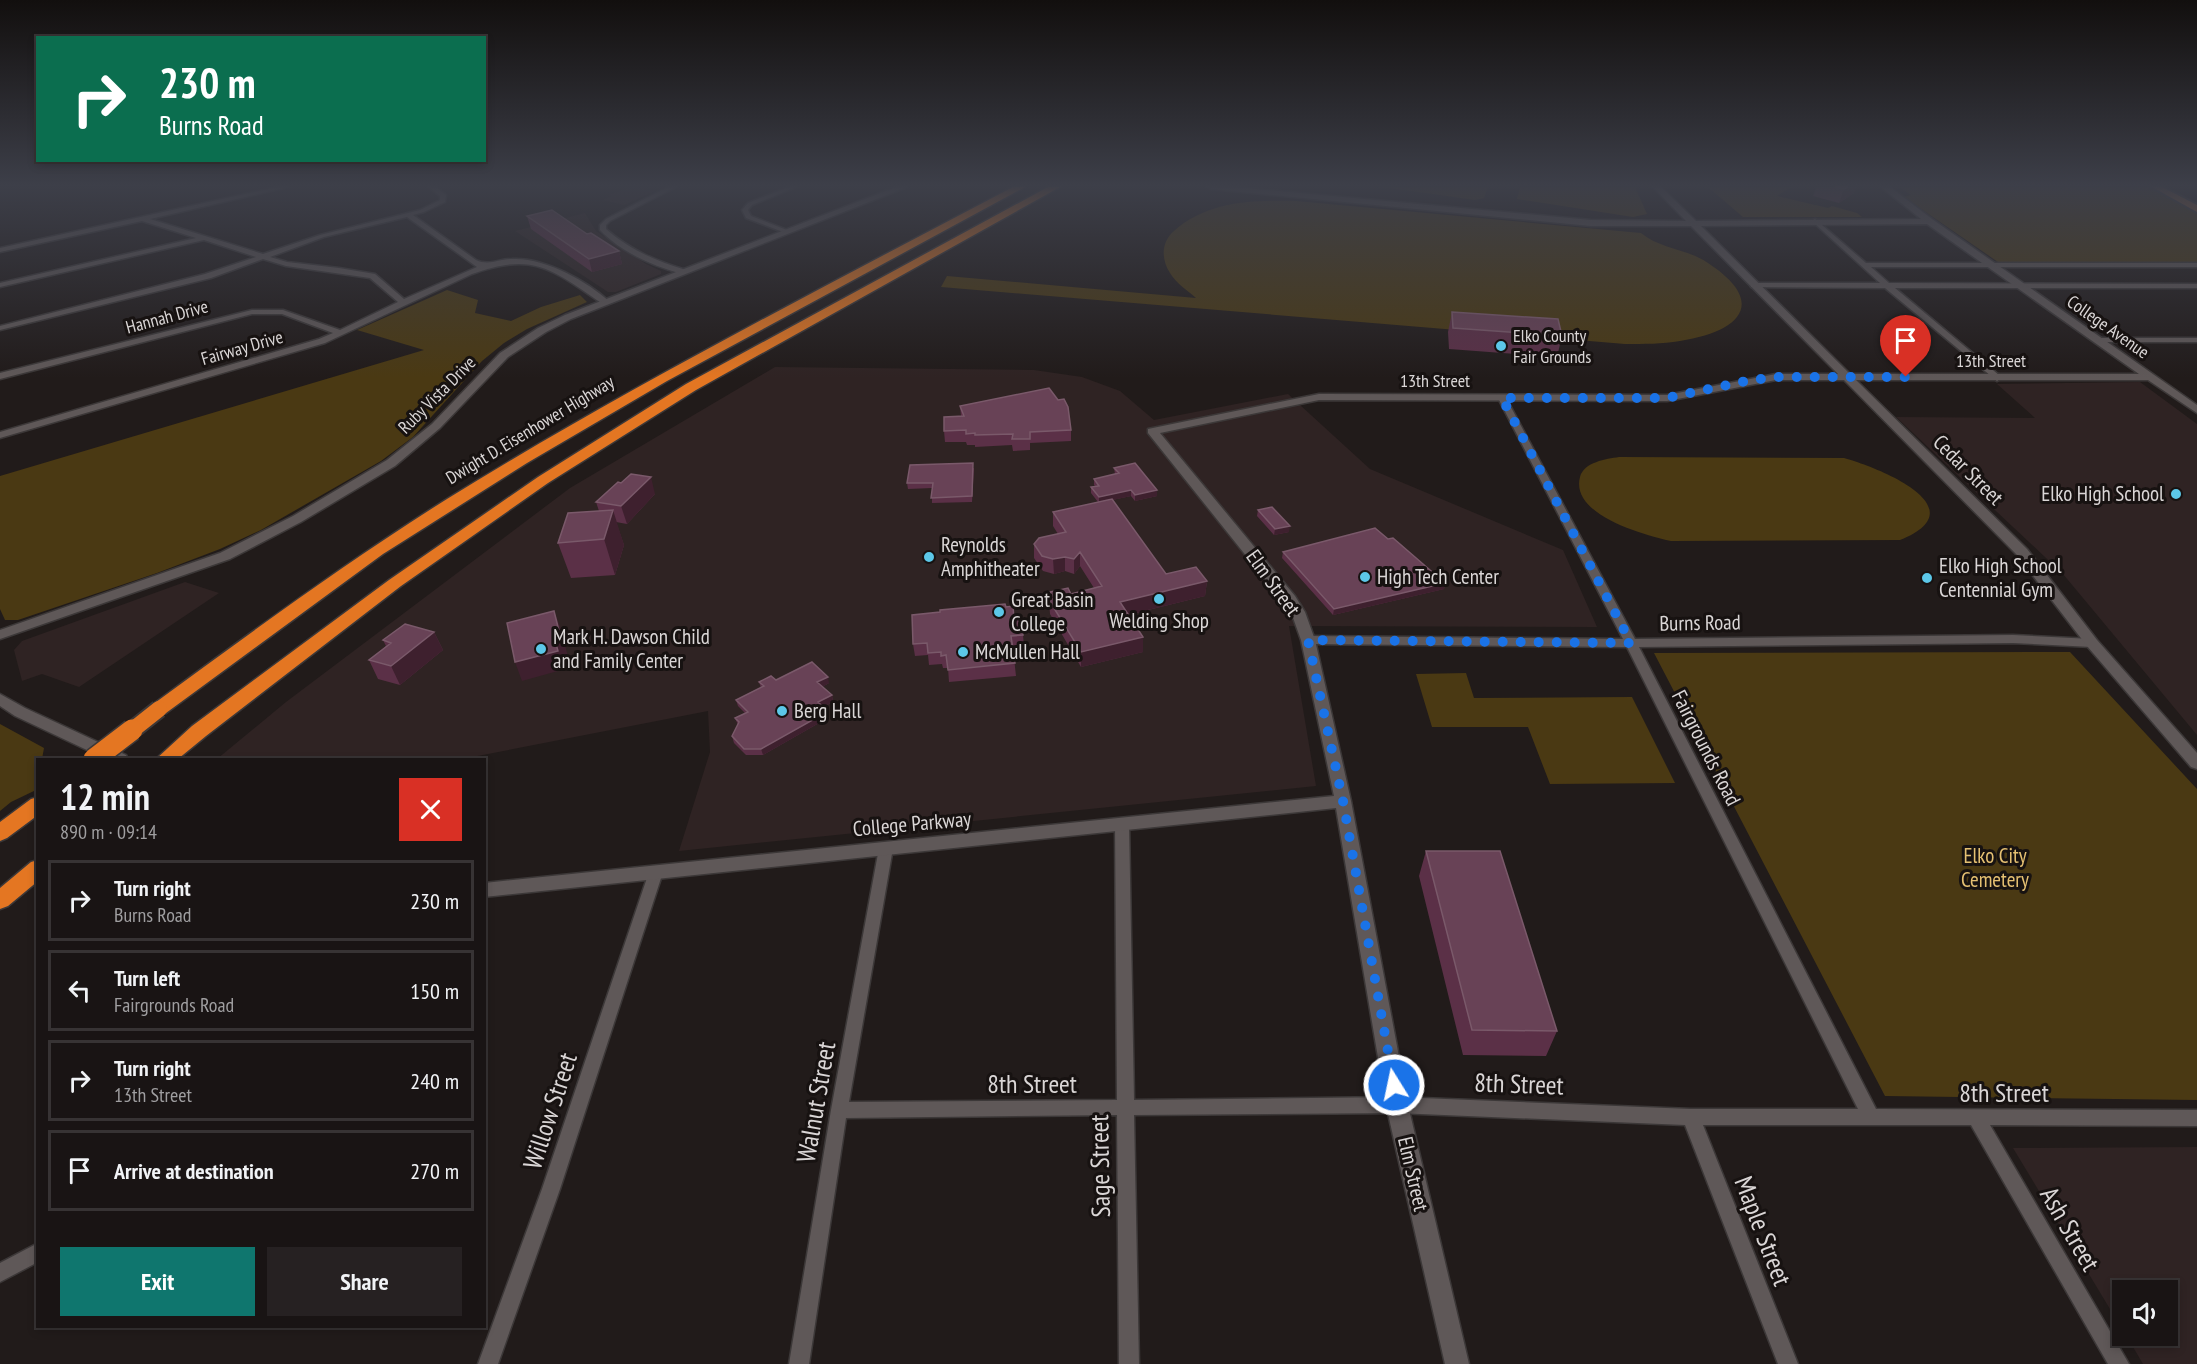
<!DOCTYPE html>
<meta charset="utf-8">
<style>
:root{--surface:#191414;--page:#262122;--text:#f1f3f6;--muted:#9f9ea0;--line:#373334;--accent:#0f766e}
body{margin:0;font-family:"PT Sans Narrow",sans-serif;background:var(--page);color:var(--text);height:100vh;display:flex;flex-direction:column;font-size:22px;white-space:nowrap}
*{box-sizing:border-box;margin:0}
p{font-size:20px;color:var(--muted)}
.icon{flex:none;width:33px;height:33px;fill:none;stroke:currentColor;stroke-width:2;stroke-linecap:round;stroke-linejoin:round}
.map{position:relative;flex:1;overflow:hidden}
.panel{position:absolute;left:36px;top:758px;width:450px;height:570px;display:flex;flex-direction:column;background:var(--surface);border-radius:0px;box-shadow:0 3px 9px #0003,0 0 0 2px var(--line)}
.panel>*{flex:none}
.top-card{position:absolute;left:36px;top:36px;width:450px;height:126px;border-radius:0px;box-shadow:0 3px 9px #0003,0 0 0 2px var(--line);background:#0b6e4f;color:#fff;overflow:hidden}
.controls{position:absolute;left:2112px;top:1280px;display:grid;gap:12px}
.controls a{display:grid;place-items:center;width:66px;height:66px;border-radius:0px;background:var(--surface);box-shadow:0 3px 9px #0003,0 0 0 2px var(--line);font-size:30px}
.pin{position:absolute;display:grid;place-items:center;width:51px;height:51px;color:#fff;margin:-62px -26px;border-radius:50% 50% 50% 0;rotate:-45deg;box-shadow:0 0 6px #0007}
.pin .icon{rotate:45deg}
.me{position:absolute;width:66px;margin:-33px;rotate:350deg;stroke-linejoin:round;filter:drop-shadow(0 0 4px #0008)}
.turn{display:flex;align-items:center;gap:21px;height:126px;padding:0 24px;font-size:27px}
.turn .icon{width:78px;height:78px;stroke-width:2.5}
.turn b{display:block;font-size:42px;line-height:51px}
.round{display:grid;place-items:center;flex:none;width:63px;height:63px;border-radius:0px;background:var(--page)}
.head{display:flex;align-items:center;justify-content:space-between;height:102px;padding:0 24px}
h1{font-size:36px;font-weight:700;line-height:45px}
.action{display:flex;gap:12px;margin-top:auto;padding:12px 24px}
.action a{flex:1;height:69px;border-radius:0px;background:var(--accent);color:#fff;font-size:24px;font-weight:700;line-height:69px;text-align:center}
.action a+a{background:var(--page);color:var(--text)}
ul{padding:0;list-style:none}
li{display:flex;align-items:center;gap:18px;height:81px;margin:0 12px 9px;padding:0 12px;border:3px solid var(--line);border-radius:0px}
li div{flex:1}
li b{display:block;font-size:22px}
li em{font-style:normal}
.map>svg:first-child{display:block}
</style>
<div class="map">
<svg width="2197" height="1364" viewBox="0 0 2197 1364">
<rect width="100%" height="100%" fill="#211b1a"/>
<!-- built -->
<path fill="#2f2323" d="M632 187 655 191 624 205 603 200 612 196 608 195Z
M585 213 596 231 646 264 661 271V274L616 292H608L515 231Z
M775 367 1034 370 1082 377 1120 391 1154 420 1288 394 1370 469 1563 550 1597 627 1289 626 1316 786 679 851 710 752 708 711 462 759H217L286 702 570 488Z
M2140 382 2197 424V735L2063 574 1896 417 2035 418 1997 384Z
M185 582 219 593 79 687 42 674 22 681 14 650 22 641Z
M2197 1147V1364H2143L2126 1335H2168V1290H2122V1329L2013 1148Z"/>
<!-- green -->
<path fill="#4a3913" d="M1382 187H1488L1484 198 1475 200Z
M1520 187H1635L1647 214 1633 217 1517 199Z
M1708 187H1791L1777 196 1828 208 1832 206 1857 213 1862 217H1743Z
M1899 187H2151L2197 211V262H1998L1904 197 1911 195Z
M1296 201 1641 233C1660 249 1688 249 1708 263 1770 304 1738 332 1680 341 1662 344 1644 344 1625 344L941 287 947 276 1196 298C1187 290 1177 284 1170 273 1161 259 1161 242 1174 231 1208 201 1252 200 1296 201Z
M447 290 478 300 475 313 511 321 541 307 580 295 587 302 527 329 504 343 482 361 413 437 381 461 261 530 220 549 157 573 18 620H5L0 609V476L424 350 357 330Z
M1619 457 1844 458C1880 468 1979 508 1900 540L1671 541C1644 535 1570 515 1580 477 1584 462 1606 459 1619 457Z
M2070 652 2197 789V1100L1885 1096 1654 653Z
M1466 673 1474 698 1632 697 1675 783 1550 784 1528 727H1432L1416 674Z
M0 724 44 748 42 759H38L36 790 11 802 0 811Z"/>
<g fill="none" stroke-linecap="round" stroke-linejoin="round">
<!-- minor casing -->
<g stroke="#3c3838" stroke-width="3">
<path id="minor" d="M277 187H288L150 219 263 254 320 235 420 210 440 200V196L429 187H436L446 195 445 202 424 212 413 215 476 260C489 266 498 259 512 259 544 257 587 281 610 302L603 304C552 270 535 251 472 274L325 343 0 438V432L319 339 333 333 282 314H252L0 379V373L252 310H283L340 330 398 302 370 278 286 266 263 259 211 278 0 330V326L205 274 256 257 204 240 0 287V283L196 238 142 221 0 252V248ZM407 217 477 267 404 299 375 274 339 268 287 262 270 257 324 237Z
M668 187H676L610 221 606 225V229C630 250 656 261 686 270L687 272 683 274C653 266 622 253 600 230V225L606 219Z
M788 187H796L752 205 748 210 751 216 787 230V232H783L746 218 742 210 748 203Z
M1815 219 1866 263H2197V267H1871L1889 283 2197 284V288H1895L2000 376 2001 378 1997 381 1885 288 1751 287V283H1880L1813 222V220Z
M2095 338H2197V342H2098L2094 340Z
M1502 395 1506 398 1635 639 2013 635 2092 639 2098 643 2092 647 2013 643 1639 647 1876 1109 2197 1110V1126L1990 1125 2129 1364H2108L1971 1125H1703L1798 1364H1778L1685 1125 1397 1113 1134 1115 1139 1364H1119L1117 1115 846 1118 809 1364H789L831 1110 879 848 881 844 886 843 891 844 893 848 849 1102 1117 1100 1115 823 1117 819H1127L1129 823 1134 1100 1397 1097 1691 1109H1858L1627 647 1308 644 1302 640 1308 636 1623 639 1498 398Z
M656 867 661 868 663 872 560 1189 498 1364H478L542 1189 649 872 651 868Z
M38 1243V1262L0 1282V1263Z"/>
</g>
<!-- tertiary casing -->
<g stroke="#3c3838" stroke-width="3">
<path id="tertiary" d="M896 187H907L571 319 546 332 508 357 440 428 395 466 301 522 230 559 0 639V630L220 553 293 516 387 460 432 424 500 353 538 328 565 315Z
M1207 187H1235L1591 220 1686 221 1653 187H1661L1696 221 1921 219 1881 187H1890L1932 219 2197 405V413L2148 380H1856L2027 549 2097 640 2197 753V769L2191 767 2087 646 2017 555 1844 380H1776L1667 401 1319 400 1160 433 1295 596 1305 612 1315 640 1351 801 1408 1105 1469 1364H1445L1386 1105 1336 808 484 897V883L1334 796 1301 640 1291 612 1148 433V429L1319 394 1667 395 1776 374H1838L1691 226H1591L1211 189ZM1927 224 2139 374H1850L1701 226Z
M0 694 25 708 126 755 128 759H106L15 716 0 706Z"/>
</g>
<!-- primary casing -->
<g stroke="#3c3838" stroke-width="4">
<path id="primary" d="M2152 187H2162L2197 205V212Z"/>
</g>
<!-- motorway casing -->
<g stroke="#3c3838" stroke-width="3">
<path id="motorway" d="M1013 187H1025L667 381 527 463 383 554 166 713 159 715 152 713 150 709 152 705C249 634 345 563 447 499 630 386 822 288 1013 187Z
M1048 187H1060L696 390 548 483 401 586 206 736 178 759H156L192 726 389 580 538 477 686 384Z
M38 797V815L7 838 0 841V822L31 799Z
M38 860V881L8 906 0 909V888L31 862Z"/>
</g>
<!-- minor -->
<use href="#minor" fill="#5f5858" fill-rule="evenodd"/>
<!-- tertiary -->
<use href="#tertiary" fill="#5f5858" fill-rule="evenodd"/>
<!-- primary -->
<use href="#primary" fill="#af6a38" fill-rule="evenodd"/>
<!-- motorway -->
<use href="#motorway" fill="#e47622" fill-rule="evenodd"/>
<!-- motorway-bridge-far1 casing -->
<g stroke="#3c3838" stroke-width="20" stroke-linecap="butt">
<path id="motorway-bridge-far1" d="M130 732 159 709"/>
</g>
<!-- motorway-bridge casing -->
<g stroke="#3c3838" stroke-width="24" stroke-linecap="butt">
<path id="motorway-bridge" d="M94 759 132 730"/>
</g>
<!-- motorway-bridge-far1 -->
<use href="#motorway-bridge-far1" stroke="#e47622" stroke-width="16"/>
<!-- motorway-bridge -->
<use href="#motorway-bridge" stroke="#e47622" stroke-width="21"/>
</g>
<!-- wall -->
<path fill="#5b3047" d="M1816 187H1856L1854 193 1839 203 1813 196Z
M527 216 587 234 619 251 622 264 592 272 531 229Z
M1452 312 1562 336 1557 357 1449 349 1448 332Z
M960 406 1071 430V441L1030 443V450L1013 451 1012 445 975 447V445H967L966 442H945L944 431 961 416Z
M974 468 972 502 932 503V488L908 489 907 483Z
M1114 468 1157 490V496L1135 501 1131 496 1112 500 1166 574 1207 581 1205 596 1128 615 1143 637V652L1081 667 1050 614 1049 600 1051 599 1050 592 1071 594 1094 588 1080 566 1074 574 1065 571 1054 574 1043 571 1034 558V544L1058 534 1053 526V512L1098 502 1091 493V487L1095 486 1094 485V479L1115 474Z
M655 494 627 524 616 522 624 545 615 575 571 578 558 543 599 511 596 502Z
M1258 510 1289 532 1274 535 1257 516Z
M1283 552 1445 583 1444 589 1333 615 1282 558Z
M1006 607 1014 619 1023 635 1024 647 1013 649 1016 676 949 682 948 668H943L942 664 929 665 928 655 915 656 913 644 940 612Z
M434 632 443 650 400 685 378 679 369 660 386 646 383 640Z
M776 680 829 683 822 687 832 695 833 702 823 707 825 714 819 723 763 755H746L734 743 732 736 738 725 735 718 745 713 738 706 736 700 761 688 759 682Z
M1426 851 1557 1031 1546 1056 1463 1055 1419 876Z"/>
<!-- shaded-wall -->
<path fill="#3e202e" d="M1848 187H1856L1854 193 1839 203 1844 189Z
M619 251 622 264 592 272 589 259Z
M651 477 655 494 627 524 621 506Z
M1131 490V496L1099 503V497Z
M1157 490V496L1135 501V495Z
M613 510 624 545 615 575 604 539Z
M1290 526 1289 532 1274 535 1275 529Z
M1080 552V566L1074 574V559Z
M1065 557V571L1054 574 1053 559Z
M1207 581 1205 596 1119 617 1120 602Z
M1445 583 1444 589 1333 615 1334 609Z
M554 611 561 629 568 657 562 659 565 669 522 681 515 662 555 640Z
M434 632 443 650 400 685 391 666Z
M1143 637V652L1081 667V652Z
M828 677 829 683 819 689 817 682Z
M832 695 833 702 819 709 818 702Z
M823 707 825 714 819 723 763 755 761 749Z"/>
<!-- building -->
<path fill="#684256" stroke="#7a596a" stroke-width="1.5" d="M1835 187H1848L1844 189Z
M552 210 587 234 591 233 619 251 589 259 527 216Z
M1452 312 1558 319 1562 336 1453 328Z
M1049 388 1058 400 1064 399 1068 407 1071 430 1030 432V439H1012L1013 434 975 435V433L966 434V430L944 431V417L964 416 960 406Z
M973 463 972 496 931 498 933 483H907L910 465Z
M1135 463 1157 490 1135 495 1131 490 1099 497 1091 487 1099 486 1094 479 1119 473 1114 468Z
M631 474 651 477 621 506 596 502 618 482 621 483Z
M1112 499 1166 574 1196 567 1207 581 1120 602 1143 637 1081 652 1049 600 1054 598 1050 592 1068 588 1071 594 1102 586 1080 552 1074 559 1065 557 1053 559 1042 556 1034 544 1039 538 1066 532 1053 512Z
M1272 507 1290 526 1275 529 1258 510Z
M613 510 604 539 558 543 568 513Z
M1375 528 1388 539 1393 538 1445 583 1334 609 1283 552Z
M1005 604 1006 607 1013 606 1014 619 1020 618 1023 635 1011 636 1015 663 948 670 946 655 941 656V652L928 653 927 643 913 644 912 615 940 612V610Z
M554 611 561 639 555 640 558 651 515 662 507 623Z
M405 624 434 632 391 666 369 660 391 643 383 640Z
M812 662 828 677 817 682 832 695 818 702 823 707 818 717 761 749H744L732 736 739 722 735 718 748 712 736 700 764 686 759 682 771 676 776 680Z
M1426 851H1500L1557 1031 1472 1030Z"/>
<!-- sky -->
<linearGradient id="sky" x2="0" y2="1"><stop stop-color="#120f0e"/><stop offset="0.49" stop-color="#3d3f49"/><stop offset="1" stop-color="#3d3f49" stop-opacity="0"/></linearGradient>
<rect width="2197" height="378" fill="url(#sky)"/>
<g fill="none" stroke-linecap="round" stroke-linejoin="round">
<!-- route -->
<path stroke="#1a73e8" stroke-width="10" stroke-dasharray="0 18" d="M1394 1085 1343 801 1308 640 1631 643 1502 398H1667L1746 381 1776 377H1906"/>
</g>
<!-- markers -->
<g fill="#5cc7e8" stroke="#171211" stroke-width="2">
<circle cx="1501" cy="346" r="6"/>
<circle cx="2176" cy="494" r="6"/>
<circle cx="929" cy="557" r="6"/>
<circle cx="1365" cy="577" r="6"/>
<circle cx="1927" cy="578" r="6"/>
<circle cx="1159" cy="599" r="6"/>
<circle cx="999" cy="612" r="6"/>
<circle cx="541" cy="649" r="6"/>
<circle cx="963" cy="652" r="6"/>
<circle cx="782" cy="711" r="6"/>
</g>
<g text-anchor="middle" stroke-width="6" stroke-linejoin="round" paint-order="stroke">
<!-- far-street labels -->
<g font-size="18" fill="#dad6d6" stroke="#171211">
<text transform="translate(167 317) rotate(-15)" y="6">Hannah Drive</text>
<text transform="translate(2108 327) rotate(35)" y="6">College Avenue</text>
<text transform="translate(242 348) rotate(-16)" y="6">Fairway Drive</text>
<text x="1991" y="367">13th Street</text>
<text x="1435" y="387">13th Street</text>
<text transform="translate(437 395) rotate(-45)" y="6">Ruby Vista Drive</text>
<text transform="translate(530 430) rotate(-31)" y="6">Dwight D. Eisenhower Highway</text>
</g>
<!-- far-poi labels -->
<g font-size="18" fill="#dad6d6" stroke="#171211" text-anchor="start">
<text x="1513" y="342">Elko County<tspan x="1513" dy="21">Fair Grounds</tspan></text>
</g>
<!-- street labels -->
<g font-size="21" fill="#dad6d6" stroke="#171211">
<text transform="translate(1968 470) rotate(45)" y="7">Cedar Street</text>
<text transform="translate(1273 583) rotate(54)" y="7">Elm Street</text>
<text transform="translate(1700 623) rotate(-1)" y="7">Burns Road</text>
<text transform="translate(1706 748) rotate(63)" y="7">Fairgrounds Road</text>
<text transform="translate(912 824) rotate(-5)" y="7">College Parkway</text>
<text transform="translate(1413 1174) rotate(77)" y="7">Elm Street</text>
</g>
<!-- poi labels -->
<g font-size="21" fill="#dad6d6" stroke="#171211" text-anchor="start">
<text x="2164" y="501" text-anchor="end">Elko High School</text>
<text x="941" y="552">Reynolds<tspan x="941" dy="24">Amphitheater</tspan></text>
<text x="1939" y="573">Elko High School<tspan x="1939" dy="24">Centennial Gym</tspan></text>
<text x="1377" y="584">High Tech Center</text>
<text x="1011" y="607">Great Basin<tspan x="1011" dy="24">College</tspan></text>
<text x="1159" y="628" text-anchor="middle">Welding Shop</text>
<text x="553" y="644">Mark H. Dawson Child<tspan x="553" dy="24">and Family Center</tspan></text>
<text x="975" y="659">McMullen Hall</text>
<text x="794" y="718">Berg Hall</text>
</g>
<!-- park labels -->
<g font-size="21" fill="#e5c072" stroke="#171211">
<text x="1995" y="863">Elko City<tspan x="1995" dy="24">Cemetery</tspan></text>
</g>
<!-- near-street labels -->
<g font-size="26" fill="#dad6d6" stroke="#171211">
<text x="1032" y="1093">8th Street</text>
<text transform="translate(1519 1084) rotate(2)" y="9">8th Street</text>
<text x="2004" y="1102">8th Street</text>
<text transform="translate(816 1102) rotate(-80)" y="9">Walnut Street</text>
<text transform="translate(550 1111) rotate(-72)" y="9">Willow Street</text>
<text transform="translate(1100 1166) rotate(-91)" y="9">Sage Street</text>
<text transform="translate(2070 1229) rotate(60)" y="9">Ash Street</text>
<text transform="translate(1763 1231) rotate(69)" y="9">Maple Street</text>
</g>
</g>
</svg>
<div class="controls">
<a><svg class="icon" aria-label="sound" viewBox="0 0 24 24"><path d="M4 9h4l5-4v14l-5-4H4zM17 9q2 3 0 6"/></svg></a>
</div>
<div class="pin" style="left:1906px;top:377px;background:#d93025"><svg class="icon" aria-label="arrive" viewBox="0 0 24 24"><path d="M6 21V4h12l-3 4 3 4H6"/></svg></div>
<svg class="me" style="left:1394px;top:1085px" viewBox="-20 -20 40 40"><circle r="17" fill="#1a73e8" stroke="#fff" stroke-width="3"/><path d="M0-11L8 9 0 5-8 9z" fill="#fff"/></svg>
<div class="top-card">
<div class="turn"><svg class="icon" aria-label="right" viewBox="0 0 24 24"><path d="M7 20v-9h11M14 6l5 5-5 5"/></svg><div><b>230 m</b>Burns Road</div></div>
</div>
<section class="panel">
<div class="head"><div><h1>12 min</h1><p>890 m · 09:14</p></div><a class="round" style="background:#d93025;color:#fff"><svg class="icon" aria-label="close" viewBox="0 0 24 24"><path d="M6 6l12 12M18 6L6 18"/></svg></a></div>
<ul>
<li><svg class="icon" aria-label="right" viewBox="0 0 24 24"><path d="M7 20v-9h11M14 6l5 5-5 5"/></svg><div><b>Turn right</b><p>Burns Road</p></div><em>230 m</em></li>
<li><svg class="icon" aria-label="left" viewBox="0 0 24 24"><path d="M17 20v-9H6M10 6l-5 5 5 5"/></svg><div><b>Turn left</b><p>Fairgrounds Road</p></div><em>150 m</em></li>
<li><svg class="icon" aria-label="right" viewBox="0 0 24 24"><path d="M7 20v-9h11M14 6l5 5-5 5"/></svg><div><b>Turn right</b><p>13th Street</p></div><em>240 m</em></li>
<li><svg class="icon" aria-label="arrive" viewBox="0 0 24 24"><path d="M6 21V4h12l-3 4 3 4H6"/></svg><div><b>Arrive at destination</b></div><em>270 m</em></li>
</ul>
<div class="action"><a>Exit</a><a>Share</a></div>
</section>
</div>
